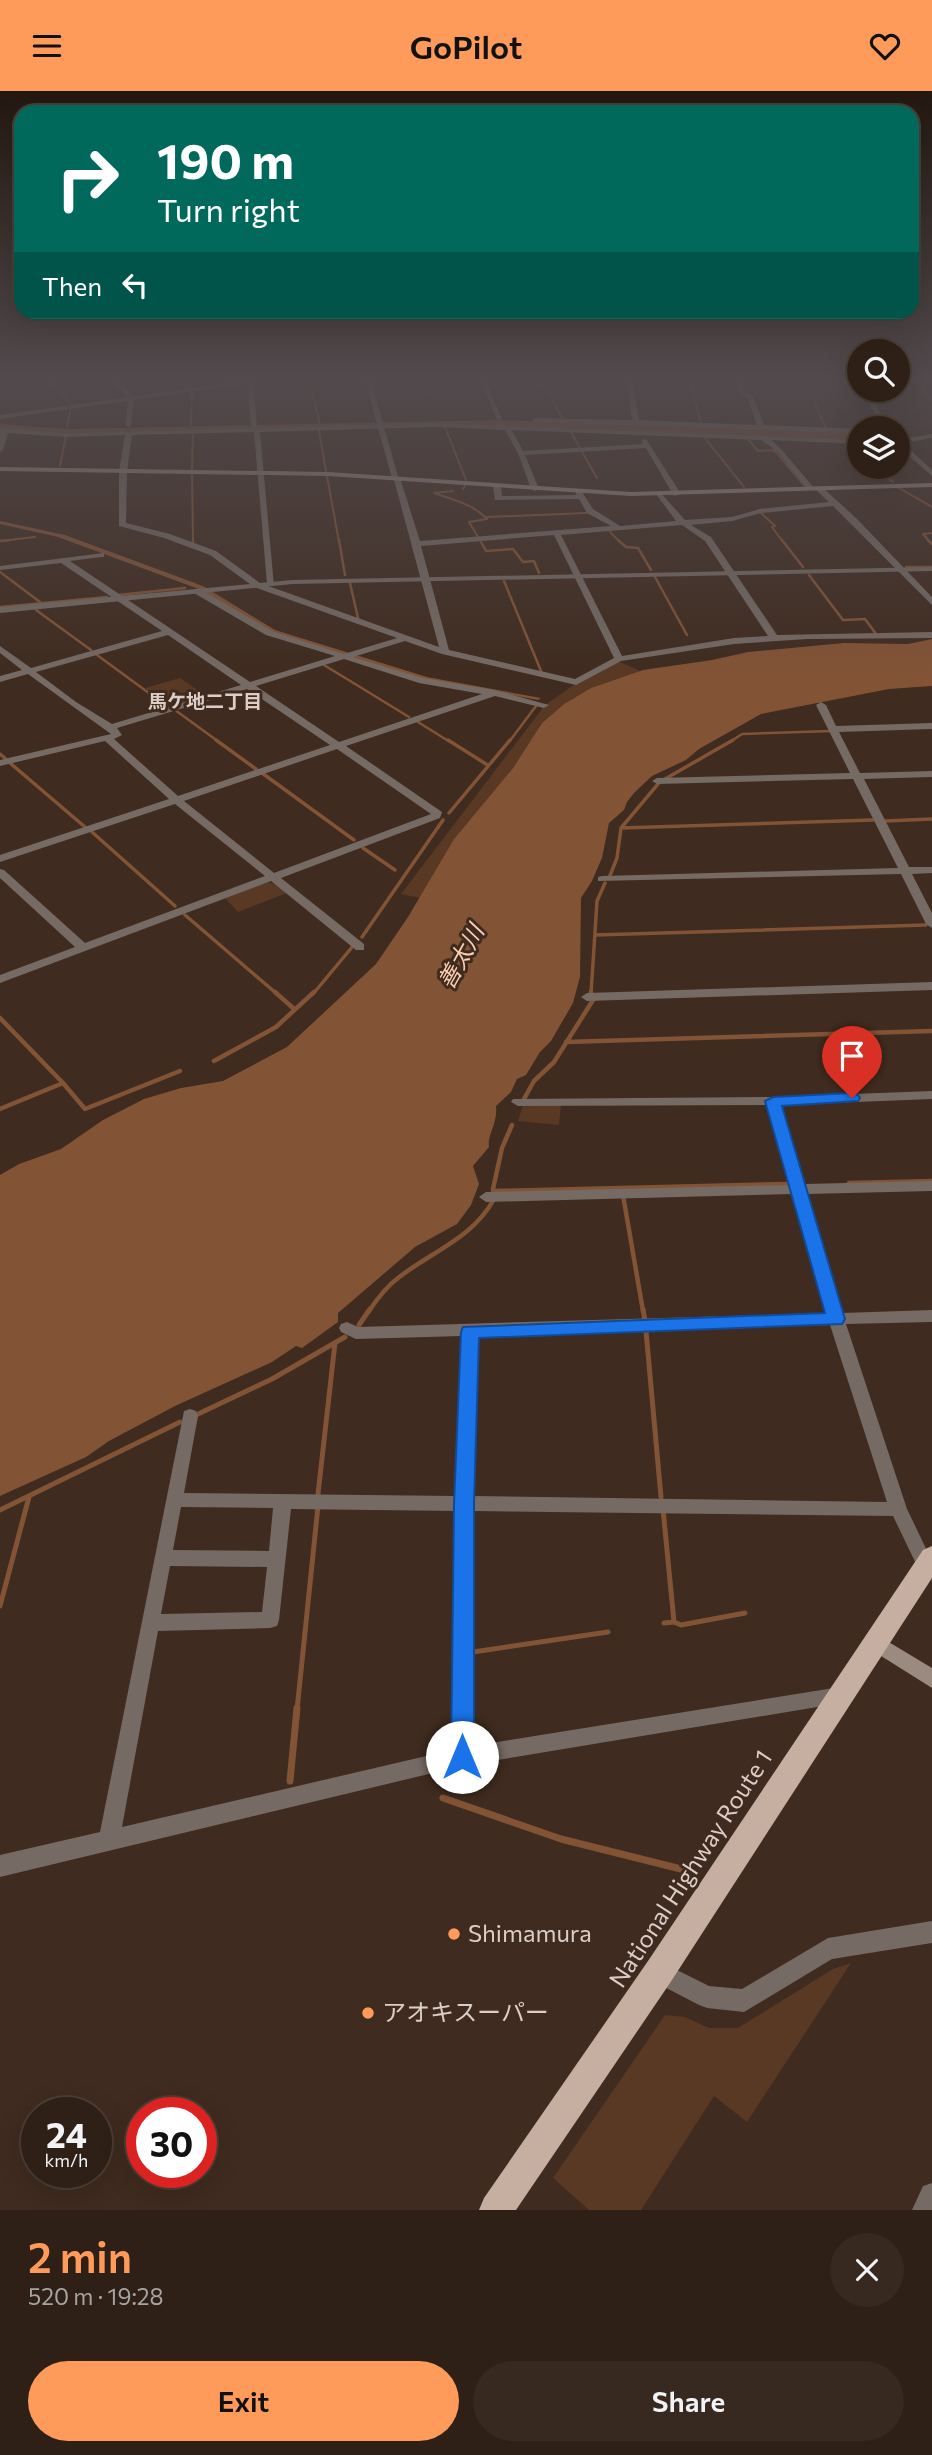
<!DOCTYPE html>
<meta charset="utf-8">
<style>
:root{--surface:#2f2017;--page:#372820;--text:#f1f3f6;--muted:#a7a3a1;--line:#4a3e36;--accent:#ff9b5a}
body{margin:0;font-family:Commissioner,"Noto Sans JP",sans-serif;background:var(--page);color:var(--text);height:100vh;display:flex;flex-direction:column;font-size:26px;white-space:nowrap}
*{box-sizing:border-box;margin:0}
p{font-size:23px;color:var(--muted)}
.icon{flex:none;width:38px;height:38px;fill:none;stroke:currentColor;stroke-width:2;stroke-linecap:round;stroke-linejoin:round}
.map{position:relative;height:2119px;overflow:hidden}
.details{display:flex;flex-direction:column;background:var(--surface);flex:1}
.details>*{flex:none}
.top-card{position:absolute;left:14px;top:14px;width:905px;height:214px;border-radius:21px;box-shadow:0 7px 28px #0002,0 0 0 2px var(--line);background:#00695c;color:#fff;overflow:hidden}
.tools{position:absolute;left:847px;top:248px;display:grid;gap:14px}
.tools a{display:grid;place-items:center;width:63px;height:63px;border-radius:50%;background:var(--surface);box-shadow:0 7px 28px #0002,0 0 0 2px var(--line);font-size:35px}
.speed{position:absolute;left:21px;top:2006px;display:flex;gap:14px;font-size:35px;font-weight:700;text-align:center}
.speed>*{display:grid;place-content:center;width:91px;height:91px;border-radius:50%;background:var(--surface);box-shadow:0 7px 28px #0002,0 0 0 2px var(--line);line-height:1}
.speed small{font-size:18px;font-weight:400}
.speed .limit{border:10px solid #d22;background:#fff;color:#111}
.pin{position:absolute;display:grid;place-items:center;width:60px;height:60px;color:#fff;margin:-72px -30px;border-radius:50% 50% 50% 0;rotate:-45deg;box-shadow:0 0 7px #0007}
.pin .icon{rotate:45deg}
.me{position:absolute;width:77px;margin:-38px;rotate:0deg;stroke-linejoin:round;filter:drop-shadow(0 0 5px #0008)}
.turn{display:flex;align-items:center;gap:24px;height:147px;padding:0 28px;font-size:32px}
.turn .icon{width:91px;height:91px;stroke-width:2.5}
.turn b{display:block;font-size:49px;line-height:60px}
.then{display:flex;align-items:center;height:66px;padding:0 28px;background:#0003;gap:14px;font-size:26px}
.round{display:grid;place-items:center;flex:none;width:74px;height:74px;border-radius:37px;background:var(--page)}
.summary{display:flex;align-items:center;justify-content:space-between;height:119px;padding:0 28px}
h1{font-size:42px;font-weight:600;line-height:52px;color:var(--accent)}
.cta{display:flex;gap:14px;margin-top:auto;padding:14px 28px}
.cta a{flex:1;height:80px;border-radius:42px;background:var(--accent);color:#111;font-size:28px;font-weight:600;line-height:80px;text-align:center}
.cta a+a{background:var(--page);color:var(--text)}
header{display:flex;justify-content:space-between;align-items:center;height:91px;padding:0 28px;background:var(--accent);color:#111;font-size:32px;font-weight:600}
.map>svg:first-child{display:block}
</style>
<header><svg class="icon" aria-label="menu" viewBox="0 0 24 24"><path d="M4 6h16M4 12h16M4 18h16"/></svg>GoPilot<svg class="icon" aria-label="heart" viewBox="0 0 24 24"><path d="M12 20l-8-8c-3-5 5-10 8-4 3-6 11-1 8 4z"/></svg></header>
<div class="map">
<svg width="932" height="2119" viewBox="0 0 932 2119">
<rect width="100%" height="100%" fill="#3f2b1f"/>
<!-- green -->
<path fill="#593824" d="M618 570 640 580 591 597 564 613 542 632 513 677 454 748 420 807 401 803 545 614 578 591Z
M180 587 207 605 171 615 145 597Z
M267 791 275 793 287 802 238 821 225 807Z
M523 1014H561L559 1034 518 1030Z
M851 1872 747 2031 714 2005 641 2119H589L553 2087 665 1924 685 1926 709 1937H738L833 1878Z"/>
<!-- water -->
<path fill="#835335" d="M500 329 859 341V349L436 333 68 342 0 338V333L67 338Z
M0 430 65 444 203 495 275 539 427 586 541 607 538 609 424 588 271 541 196 497 58 446 0 433Z
M932 548V595L889 598 761 623 699 658 686 669 652 685 634 702 627 711 624 719 609 732 602 767 592 790 581 807 580 886 573 912 551 950 540 961 526 984 517 988 511 1001 496 1015C498 1033 487 1043 489 1056L473 1075 479 1093 471 1114 457 1133 415 1156 338 1222V1231L302 1257 296 1255 272 1271 175 1315 109 1350 86 1366 0 1405V1084L19 1073 61 1058 103 1029 144 1008 181 997 223 990 287 956 376 873 408 826 454 748 513 677 542 632 564 613 591 597 643 579 712 569 748 561 844 552 908 553Z"/>
<g fill="none" stroke-linecap="round" stroke-linejoin="round">
<!-- stream-far5 -->
<path stroke="#835335" stroke-width="2" d="M51 290 71 313
M183 290 191 298
M310 290 320 333
M426 290 432 302
M543 290 541 293 546 295 563 329
M689 290 701 331
M805 290 807 295
M919 290 932 310
M815 313 826 337
M191 334 192 300
M67 336 71 316
M445 336 466 389
M319 340 326 380
M571 341 580 357
M705 347 744 396
M748 348 758 360 774 359 804 394
M847 351 859 365
M581 359 597 387
M60 375 66 345
M872 376 893 391
M192 378 193 341
M192 383 193 451
M327 385 339 451
M899 397 932 416
M463 398 465 395
M453 400 434 402C453 409 473 413 487 428L469 431 478 446
M761 422 775 435 772 436 783 451
M487 426 587 422
M610 441 620 451
M0 450 35 446
M930 451 923 443 932 442"/>
<!-- stream-far4 -->
<path stroke="#835335" stroke-width="2.5" d="M193 449V452
M339 449 345 484
M618 449 626 456 638 457 651 479
M782 449 803 476
M928 449 932 453
M0 450 10 449
M481 451 486 460 513 458 523 471 534 470 539 482
M906 476H932
M0 481 40 511
M809 484 843 529 865 528 876 543
M655 486 687 544
M504 490 541 580
M350 492 358 527
M118 504 185 497
M0 516 107 506
M36 519 91 559
M97 564 168 616
M324 574 409 626
M175 619 219 651
M418 631 450 651
M509 651 536 615
M730 651 742 643 831 640"/>
<!-- stream-far3 -->
<path stroke="#835335" stroke-width="3.5" d="M216 649 256 678
M448 649 486 673
M0 663 6 668
M10 672 85 736
M262 682 354 749
M665 688 733 649
M449 722 510 649
M885 730 932 728
M621 737 873 729
M92 741 175 815
M363 757 395 779
M609 787 617 767 621 737 658 693
M185 824 277 903
M595 844 926 834
M362 846 443 729
M313 903 353 855
M591 903 597 810 605 792"/>
<!-- stream-far2 -->
<path stroke="#835335" stroke-width="4.5" d="M275 901 293 917
M591 904V901
M0 927 63 992
M566 951 932 940
M214 970 276 936 314 901
M524 1008 534 990 554 971 593 909
M0 1018 63 992 85 1018 180 980
M849 1092 932 1090
M493 1098 502 1057 512 1034
M493 1100 787 1093
M623 1104 643 1220
M369 1220C377 1208 386 1196 398 1187 431 1161 473 1147 494 1108"/>
<!-- stream-far1 -->
<path stroke="#835335" stroke-width="5" d="M643 1218 645 1230
M359 1234 370 1218
M646 1240 661 1406
M196 1324 272 1288 345 1246
M318 1403 335 1252
M663 1418 674 1531 664 1532
M0 1419 180 1331
M0 1515 29 1406
M674 1531 681 1534 745 1522
M473 1561 608 1541
M297 1619 318 1415"/>
<!-- stream -->
<path stroke="#835335" stroke-width="7" d="M290 1690 297 1617
M443 1707 561 1748 689 1780"/>
<!-- minor -->
<path fill="#756a64" fill-rule="evenodd" d="M113 290H120L134 307 131 336 126 335 128 307Z
M247 290H253L257 335 254 337 436 332 859 349V353L771 349 781 358 814 397 821 395 856 427 932 506V514L833 415 761 422 732 430 691 434 711 446 777 544 932 541V547L807 548 734 553 621 570 576 594 442 563 405 550 353 566 423 587 494 599 549 614 544 617 495 605 346 655 442 721 440 727 281 787 364 853V859H356L271 790 0 892V884L75 856 0 787V778L4 779 85 852 265 785 175 713 0 771V764L169 708 105 650 0 675V669L111 643 28 583 0 591V585L22 579 0 562V555L31 577 162 540 61 472 0 479V475L104 462V466H101L70 470 250 591 335 565 266 544 194 502V498H200L272 540 344 563 397 547 254 496 210 464 164 447 119 435V380L125 344 66 346 8 342 3 359 0 361V337L66 342 254 337 251 335ZM436 336 505 339 518 362 531 398 535 400 539 398 525 364 646 357 674 405 681 403 646 348 641 349 643 353 523 360 512 339 761 349 777 360 808 399 814 397 829 411 760 418 732 426 685 429 660 401 656 403 676 430 620 435 593 418 581 399H575L576 404 502 405 501 395 497 393 493 395 495 409 579 408 587 422 611 435 420 450 400 387 393 385 439 556 260 492 216 460 170 443 126 432 127 380 132 344 254 341 267 493 274 495 260 341ZM682 434 705 450 768 545 734 547 622 565 561 444ZM554 444 614 567 575 588 449 559 421 455ZM168 544 241 594 112 633 76 611 36 581ZM344 568 419 592 482 603 339 651 256 595ZM247 598 330 654 178 705 114 648 122 644 117 637ZM337 658 431 723 274 782 184 710Z
M480 290H486L502 329 497 328Z
M627 290H633L639 329 757 334 747 306 738 300V290H744V299L753 305 764 334 859 338V342L535 331 532 329 535 327 632 329Z
M862 299H868L889 338H883Z
M932 343V347L903 352 932 379V385L898 355V349Z
M821 611 826 614 836 635 932 632V638L839 641 860 682 932 680V686L864 688 909 776H932V782L912 783 932 822V837L926 833 901 783 598 790V786L602 785 898 777 853 688 657 693 652 690 657 687 850 682 816 614Z
M932 891V899L587 910 581 906 587 902Z
M932 1000V1008L781 1014 804 1093 932 1090V1100L807 1103 842 1222 932 1219V1231L846 1233 907 1418 932 1470V1482L926 1484 920 1481 893 1425 473 1420 472 1655 840 1596 847 1599 850 1605 847 1611 462 1675 0 1786V1764L100 1741 184 1320 190 1318 196 1320 198 1325 184 1402 456 1405 462 1245 356 1248 341 1241 339 1237 341 1233 347 1231 358 1236 827 1222 793 1103 486 1111 479 1106 486 1101 790 1094 767 1014 518 1015 511 1011 513 1008 773 1006ZM830 1234 887 1411 473 1405 478 1244ZM181 1416 273 1417 269 1460 173 1459ZM291 1418 455 1420 452 1659 122 1736 158 1540 270 1537 277 1535 279 1529ZM170 1475 267 1476 262 1521 161 1523Z
M932 1830V1852L832 1868 744 1921 707 1917 699 1914 651 1889 648 1881 651 1873 659 1870 709 1895 742 1898 828 1847Z
M932 2092V2119H912L923 2095Z"/>
<!-- tertiary -->
<path fill="#756a64" fill-rule="evenodd" d="M244 290H263L0 328V324Z
M365 290H371L399 389 392 387Z
M932 476V480L293 493 0 522V516L293 489Z"/>
<!-- secondary -->
<path fill="#9b8a80" fill-rule="evenodd" d="M0 376 328 381 631 401 932 392V396L631 405 328 385 0 380Z
M877 1544 932 1577V1597L870 1558 868 1552 870 1546Z"/>
<!-- trunk -->
<path fill="#c6aea0" fill-rule="evenodd" d="M932 1455V1487L670 1892 516 2119H479L484 2107 648 1870 923 1459Z"/>
</g>
<!-- sky -->
<linearGradient id="sky" x2="0" y2="1"><stop stop-color="#231811"/><stop offset="0.49" stop-color="#524a4d"/><stop offset="1" stop-color="#524a4d" stop-opacity="0"/></linearGradient>
<rect width="932" height="587" fill="url(#sky)"/>
<!-- route -->
<path fill="#1a73e8" stroke="#114b97" stroke-width="2" d="M852 1002 858 1004 860 1007 858 1010 782 1015 845 1228 842 1233 479 1247 474 1413V1666L470 1674 462 1677 454 1674 451 1666 454 1413 461 1241 463 1236 825 1222 765 1010 773 1006Z"/>
<!-- markers -->
<g fill="#ff9b5a" stroke="#3f2b1f" stroke-width="2.5">
<circle cx="454" cy="1843" r="7"/>
<circle cx="368" cy="1922" r="7"/>
</g>
<g text-anchor="middle" stroke-width="6" stroke-linejoin="round" paint-order="stroke">
<!-- far-neighbourhood labels -->
<g font-size="19" font-weight="bold" fill="#dccec7" stroke="#3f2b1f">
<text x="205" y="617">馬ケ地二丁目</text>
</g>
<!-- water labels -->
<g font-size="23" font-style="italic" fill="#fcceb2" stroke="#3f2b1f">
<text transform="translate(461 866) rotate(-61)" y="8">善太川</text>
</g>
<!-- near-street labels -->
<g font-size="24" fill="#dccec7" stroke="#3f2b1f">
<text transform="translate(691 1778) rotate(-57)" y="8">National Highway Route 1</text>
</g>
<!-- near-poi labels -->
<g font-size="24" fill="#dccec7" stroke="#3f2b1f" text-anchor="start">
<text x="468" y="1851">Shimamura</text>
<text x="382" y="1930">アオキスーパー</text>
</g>
</g>
</svg>
<div class="tools">
<a><svg class="icon" aria-label="search" viewBox="0 0 24 24"><circle cx="10" cy="10" r="6"/><path d="M15 15l6 6"/></svg></a>
<a><svg class="icon" aria-label="layers" viewBox="0 0 24 24"><path d="M12 4l9 5-9 5-9-5zM3 14l9 5 9-5"/></svg></a>
</div>
<div class="speed"><div>24<small>km/h</small></div><div class="limit">30</div></div>
<div class="pin" style="left:852px;top:1007px;background:#d93025"><svg class="icon" aria-label="arrive" viewBox="0 0 24 24"><path d="M6 21V4h12l-3 4 3 4H6"/></svg></div>
<svg class="me" style="left:462px;top:1666px" viewBox="-20 -20 40 40"><circle r="19" fill="#fff"/><path d="M0-13L10 11 0 6-10 11z" fill="#1a73e8"/></svg>
<div class="top-card">
<div class="turn"><svg class="icon" aria-label="right" viewBox="0 0 24 24"><path d="M7 20v-9h11M14 6l5 5-5 5"/></svg><div><b>190 m</b>Turn right</div></div>
<div class="then">Then<svg class="icon" aria-label="left" viewBox="0 0 24 24"><path d="M17 20v-9H6M10 6l-5 5 5 5"/></svg></div>
</div>
</div>
<section class="details">
<div class="summary"><div><h1>2 min</h1><p>520 m · 19:28</p></div><a class="round"><svg class="icon" aria-label="close" viewBox="0 0 24 24"><path d="M6 6l12 12M18 6L6 18"/></svg></a></div>
<div class="cta"><a>Exit</a><a>Share</a></div>
</section>
